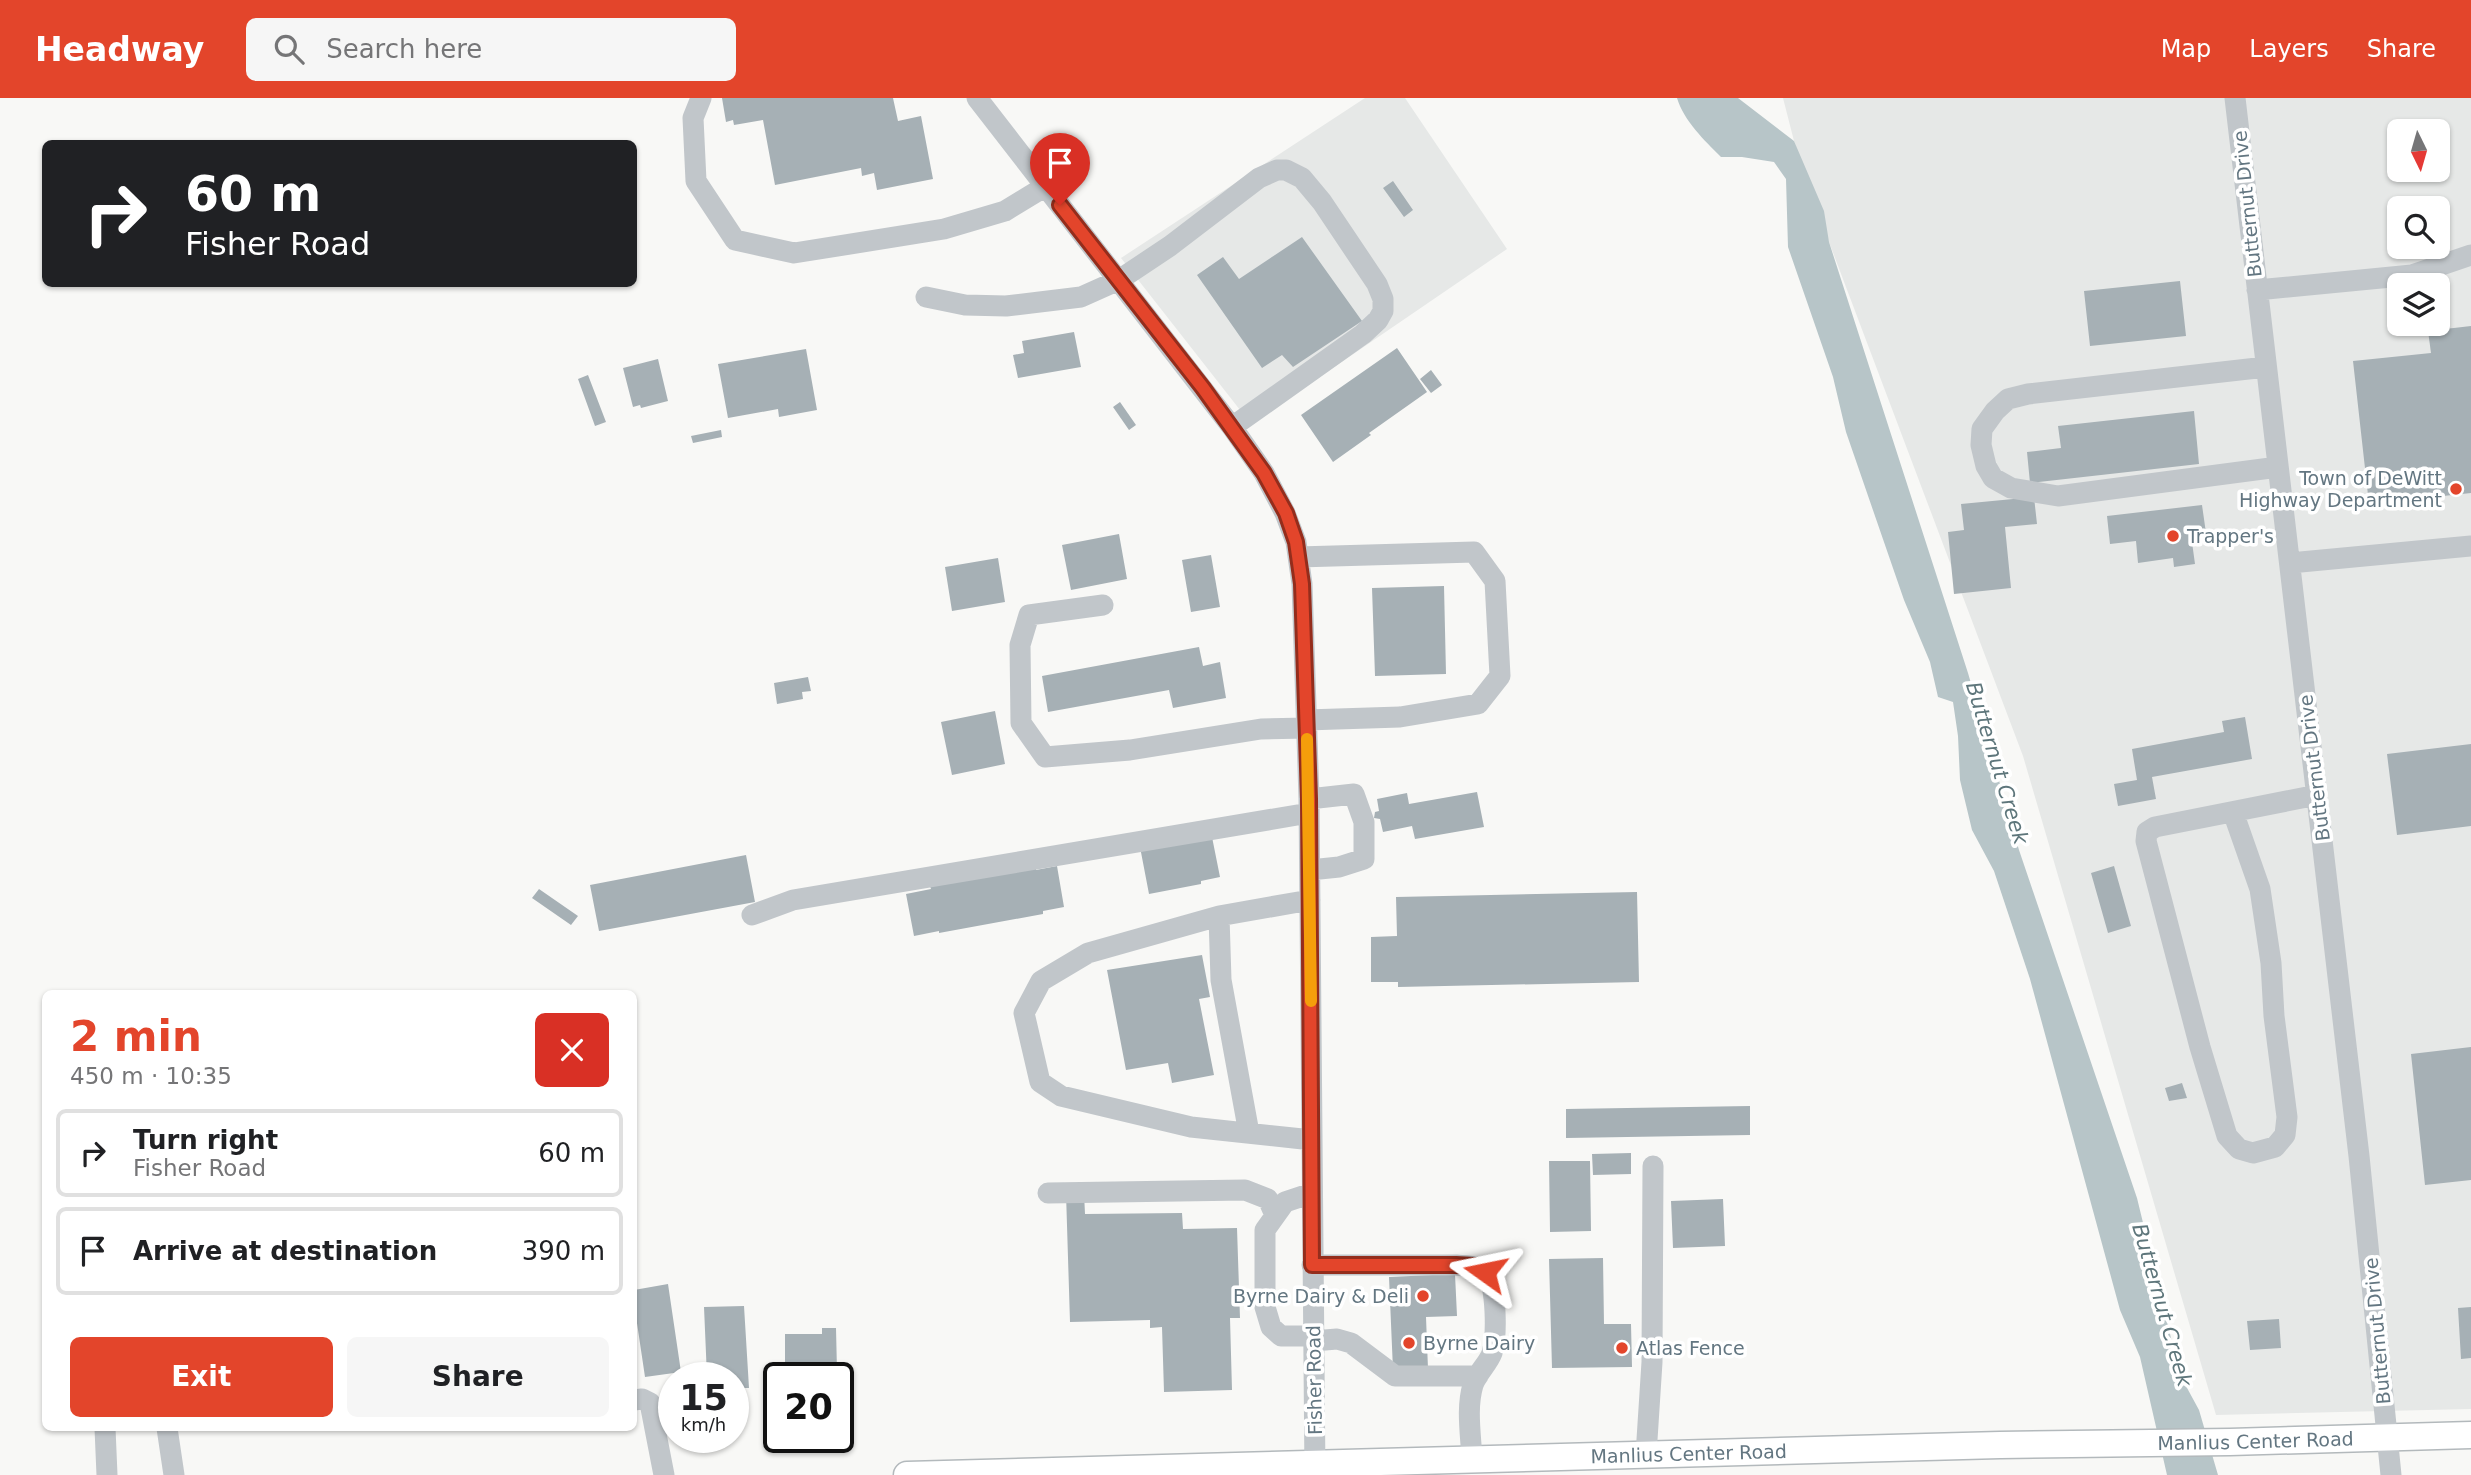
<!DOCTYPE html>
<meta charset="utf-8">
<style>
:root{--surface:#fff;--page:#f6f6f6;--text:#202124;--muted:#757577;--line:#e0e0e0;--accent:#e3452b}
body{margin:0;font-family:"DejaVu Sans",sans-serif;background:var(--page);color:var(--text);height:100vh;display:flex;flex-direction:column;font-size:26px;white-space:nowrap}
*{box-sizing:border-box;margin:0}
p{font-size:23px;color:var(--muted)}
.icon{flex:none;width:38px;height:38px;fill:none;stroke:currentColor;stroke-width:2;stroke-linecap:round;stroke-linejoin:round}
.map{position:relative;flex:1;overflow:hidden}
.details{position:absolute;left:42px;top:892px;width:595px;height:441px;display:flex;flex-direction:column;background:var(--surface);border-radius:10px;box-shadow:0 2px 5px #0004}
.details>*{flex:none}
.guide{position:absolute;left:42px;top:42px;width:595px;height:147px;border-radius:10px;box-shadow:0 2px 5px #0004;background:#202124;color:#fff;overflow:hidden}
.needle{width:46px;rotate:175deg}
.tools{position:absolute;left:2387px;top:21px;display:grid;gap:14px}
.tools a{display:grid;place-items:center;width:63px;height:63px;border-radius:10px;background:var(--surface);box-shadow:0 2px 5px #0004;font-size:35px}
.speed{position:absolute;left:658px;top:1264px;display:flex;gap:14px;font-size:35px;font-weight:700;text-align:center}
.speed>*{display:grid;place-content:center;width:91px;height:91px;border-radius:50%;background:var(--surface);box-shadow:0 2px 5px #0004;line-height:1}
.speed small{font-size:18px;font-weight:400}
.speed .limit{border:4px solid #111;border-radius:10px;background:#fff;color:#111}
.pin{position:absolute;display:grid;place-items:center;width:60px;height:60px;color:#fff;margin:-72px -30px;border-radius:50% 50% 50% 0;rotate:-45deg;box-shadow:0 0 7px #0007}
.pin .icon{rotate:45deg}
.me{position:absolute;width:77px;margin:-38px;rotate:282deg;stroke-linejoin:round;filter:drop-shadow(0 0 5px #0008)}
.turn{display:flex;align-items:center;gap:24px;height:147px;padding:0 28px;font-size:32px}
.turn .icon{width:91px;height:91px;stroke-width:2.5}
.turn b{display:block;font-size:49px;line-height:60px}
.round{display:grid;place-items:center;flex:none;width:74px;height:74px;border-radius:10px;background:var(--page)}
.headline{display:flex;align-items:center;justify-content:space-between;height:119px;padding:0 28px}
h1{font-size:42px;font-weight:700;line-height:52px;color:var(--accent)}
.action{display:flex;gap:14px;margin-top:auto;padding:14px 28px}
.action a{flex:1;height:80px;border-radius:10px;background:var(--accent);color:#fff;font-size:28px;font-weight:700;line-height:80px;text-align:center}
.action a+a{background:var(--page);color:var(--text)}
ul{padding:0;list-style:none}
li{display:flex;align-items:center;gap:21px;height:88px;margin:0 14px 10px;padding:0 14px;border:4px solid var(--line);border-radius:10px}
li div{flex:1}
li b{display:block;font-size:26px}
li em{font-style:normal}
header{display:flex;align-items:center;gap:42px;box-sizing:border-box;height:98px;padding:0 35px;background:var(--accent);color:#fff}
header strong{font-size:33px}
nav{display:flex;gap:38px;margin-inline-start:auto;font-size:24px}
.search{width:490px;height:63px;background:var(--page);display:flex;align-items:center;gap:18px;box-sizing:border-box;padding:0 24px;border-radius:10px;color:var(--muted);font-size:26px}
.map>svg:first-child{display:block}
</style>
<header>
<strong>Headway</strong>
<div class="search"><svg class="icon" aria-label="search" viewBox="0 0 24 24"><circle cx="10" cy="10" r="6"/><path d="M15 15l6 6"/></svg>Search here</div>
<nav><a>Map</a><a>Layers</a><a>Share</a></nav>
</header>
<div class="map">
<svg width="2471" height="1377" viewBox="0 0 2471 1377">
<rect width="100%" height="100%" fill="#f8f8f6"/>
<!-- built -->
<path fill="#e6e8e7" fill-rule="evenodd" d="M1365 0H1405L1507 151 1251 326 1121 160Z
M1783 0H2471V1311L2216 1317 2023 658 1829 144 1794 43ZM2399 33H2438V72H2399ZM2399 110H2438V149H2399ZM2399 187H2438V226H2399Z"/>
<!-- water -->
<path fill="#b7c5c8" d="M1677 0H1738L1794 43 1824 113 1829 144 1968 575 2019 752 2137 1100 2180 1277 2199 1312 2218 1377H2167L2140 1259 2120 1212 2030 881 1994 773 1972 732 1960 682 1958 638 1953 604 1938 599 1930 564 1904 502 1846 334 1833 279 1788 149 1786 81 1774 64 1742 59H1721C1704 42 1684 23 1677 0Z"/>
<!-- building -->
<path fill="#a6b0b5" d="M722 0H893L898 23 921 18 933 81 877 92 874 75 862 78 861 70 775 87 763 22 734 27 733 22 726 24Z
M1393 83 1413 112 1404 119 1383 90Z
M1302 139 1362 223 1293 269 1282 257 1262 270 1197 177 1223 159 1239 181Z
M2180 183 2186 238 2090 248 2084 193Z
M2471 228V395L2369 406 2353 263 2431 255 2428 233Z
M1074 234 1081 269 1018 280 1013 257 1024 255 1022 243Z
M1397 250 1427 294 1369 335 1371 337 1333 364 1301 317Z
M806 251 817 312 779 319 778 311 728 320 718 266Z
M658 261 668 303 641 310 640 307 633 309 623 270Z
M1431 272 1442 287 1431 295 1420 281Z
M588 277 606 324 595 328 578 281Z
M1120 304 1136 327 1129 332 1113 309Z
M2194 313 2199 366 2030 385 2027 354 2061 350 2058 328Z
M721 332 722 339 693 345 691 338Z
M2034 399 2037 426 2005 429 2011 490 1954 496 1948 434 1964 432 1961 406Z
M2202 407 2206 435 2191 437 2195 466 2174 469 2173 460 2138 465 2136 443 2110 446 2107 418Z
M1119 436 1127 481 1071 492 1062 447Z
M1211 457 1220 509 1191 514 1182 462Z
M998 460 1005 504 952 513 945 469Z
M1444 488 1446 576 1375 578 1372 490Z
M1199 549 1203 568 1220 564 1226 600 1173 610 1169 592 1048 614 1042 578Z
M808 579 811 593 802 594 803 601 777 606 774 585Z
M995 613 1005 666 952 677 941 624Z
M2245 619 2252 661 2152 679 2156 701 2118 708 2114 686 2137 682 2132 651 2224 634 2222 623Z
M2471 646V728L2397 737 2387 656Z
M1477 694 1484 729 1415 741 1412 728 1383 734 1380 721 1374 720 1375 714 1379 713 1377 701 1407 695 1409 706Z
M1212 739 1220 779 1201 783V786L1149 796 1140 749Z
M746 757 755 804 599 833 590 787Z
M1036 768V772L1057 768 1064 809 1043 813V816L939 835V833L914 838 906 796 931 791 930 788Z
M2114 768 2131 828 2108 835 2091 775Z
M539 791 578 818 571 827 532 800Z
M1637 794 1639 884 1398 889V884H1371V839L1397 838 1396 799Z
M1202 857 1210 899 1199 901 1214 977 1172 985 1168 965 1126 972 1107 872Z
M2471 949V1082L2425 1087 2411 956Z
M2182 985 2187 1000 2169 1003 2165 990Z
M1750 1008V1037L1566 1040V1011Z
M1631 1055V1076L1593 1077 1592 1056Z
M1549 1063H1590L1591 1133 1550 1134Z
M1066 1095H1084L1085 1116 1182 1115 1183 1131 1237 1130 1240 1220H1230L1232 1292 1164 1294 1162 1229 1150 1230V1222L1070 1224Z
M1723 1101 1725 1148 1673 1150 1671 1103Z
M1603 1160 1604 1226H1631L1632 1269 1552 1270 1549 1161Z
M1455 1176 1457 1218 1426 1219 1428 1271 1393 1272 1389 1179Z
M668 1186 681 1274 645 1279 634 1205V1192Z
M744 1208 749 1290H733V1279H707L704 1209Z
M2471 1209V1260L2461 1261 2458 1210Z
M2279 1221 2281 1250 2250 1252 2247 1223Z
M822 1230H836L837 1273H816V1279H785V1236H822Z"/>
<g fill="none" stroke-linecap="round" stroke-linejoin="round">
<!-- major casing -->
<g stroke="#b3b9bc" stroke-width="29">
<g id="major">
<path id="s1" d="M907 1377 2000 1347 2230 1344 2471 1337"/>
</g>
</g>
<!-- minor -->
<path stroke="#c1c6ca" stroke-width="21" d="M701 0 693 20 696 83 735 142 794 155 944 131 1005 113 1046 88
M977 0 1232 329 1264 375 1285 415 1296 444 1302 486 1309 701 1315 1377
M2235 0 2359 1058 2391 1377
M2257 192 2412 177 2471 157
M926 199 965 207 1006 208 1081 199 1119 182 1170 148 1259 80 1277 72H1286L1302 80 1322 104 1377 186 1383 201V213L1378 222 1363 236 1232 329
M2266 269 2028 296 2008 301 1995 313 1982 331 1981 347 1986 368 1993 380 2011 390 2058 398 2278 369
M1298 459 1474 454 1495 483 1500 578 1478 606 1400 619 1306 622
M2290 465 2471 448
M1103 507 1029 517 1020 547 1021 625 1045 659 1130 652 1261 631 1307 630
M1309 701 1354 696 1364 724V761L1339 769 1310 772
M2233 714 2260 791 2271 865 2274 918 2287 1019 2285 1037 2275 1049 2253 1055 2239 1051 2227 1038 2200 949 2146 743 2147 734 2155 729 2317 697
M1310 802 1219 818 1088 855 1041 883 1024 915 1040 984 1061 998 1191 1029 1312 1042
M752 817 793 802 1309 715
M1219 818 1221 882 1249 1035
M1048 1095 1245 1092 1268 1101 1275 1117
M1312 1095 1285 1104 1265 1132V1209L1271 1229 1281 1238H1313
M1312 1167H1456C1465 1168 1479 1167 1486 1175 1497 1188 1497 1238 1492 1255 1488 1266 1477 1275 1473 1287 1466 1310 1471 1338 1472 1362
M1313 1243 1337 1241 1351 1245 1395 1278H1478
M634 1302 642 1301 650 1305 664 1377
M105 1330 107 1377
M167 1330 174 1377
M1646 1357 1652 1264 1653 1068"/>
<!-- major -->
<use href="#major" stroke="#fff" stroke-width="26"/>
</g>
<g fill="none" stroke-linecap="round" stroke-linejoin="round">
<!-- route casing -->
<g stroke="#942d1c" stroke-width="18">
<path id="route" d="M1060 107 1203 290 1264 375 1286 415 1296 444 1302 486 1309 701 1312 1167H1456L1474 1168 1485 1174"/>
</g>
<!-- route -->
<use href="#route" stroke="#e3452b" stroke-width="12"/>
<!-- slow -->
<path stroke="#f59e0b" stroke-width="12" d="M1307 641 1311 903"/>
</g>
<!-- markers -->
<g fill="#e3452b" stroke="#fff" stroke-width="2.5">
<circle cx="2456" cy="391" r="7"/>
<circle cx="2173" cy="438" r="7"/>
<circle cx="1423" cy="1198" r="7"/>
<circle cx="1409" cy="1245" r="7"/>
<circle cx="1622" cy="1250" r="7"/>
</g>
<g text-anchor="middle" stroke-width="7" stroke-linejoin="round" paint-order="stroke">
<!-- street labels -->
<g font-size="19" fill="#637681" stroke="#fff">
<text transform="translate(2247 106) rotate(-96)" y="7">Butternut Drive</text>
<text transform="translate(2314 670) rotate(-97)" y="7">Butternut Drive</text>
<text transform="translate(2377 1233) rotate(-95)" y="7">Butternut Drive</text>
<text transform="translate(1314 1282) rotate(-91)" y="7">Fisher Road</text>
<text dy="7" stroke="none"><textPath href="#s1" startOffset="1349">Manlius Center Road</textPath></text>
<text dy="7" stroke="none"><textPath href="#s1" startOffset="782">Manlius Center Road</textPath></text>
</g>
<!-- poi labels -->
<g font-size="19" fill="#637681" stroke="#fff" text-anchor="start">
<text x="2442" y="387" text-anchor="end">Town of DeWitt<tspan x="2442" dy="22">Highway Department</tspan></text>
<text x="2187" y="445">Trapper's</text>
<text x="1409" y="1205" text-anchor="end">Byrne Dairy &amp; Deli</text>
<text x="1423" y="1252">Byrne Dairy</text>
<text x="1636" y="1257">Atlas Fence</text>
</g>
<!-- water labels -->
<g font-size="21" font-style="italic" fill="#5e767b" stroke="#fff">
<text transform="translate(1997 665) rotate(73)" y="7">Butternut Creek</text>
<text transform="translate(2162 1207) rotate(74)" y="7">Butternut Creek</text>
</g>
</g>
</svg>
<div class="tools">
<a><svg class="needle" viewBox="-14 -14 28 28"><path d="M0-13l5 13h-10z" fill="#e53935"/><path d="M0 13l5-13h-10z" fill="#757577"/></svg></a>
<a><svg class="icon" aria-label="search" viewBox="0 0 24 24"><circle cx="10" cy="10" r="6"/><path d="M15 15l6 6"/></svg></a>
<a><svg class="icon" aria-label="layers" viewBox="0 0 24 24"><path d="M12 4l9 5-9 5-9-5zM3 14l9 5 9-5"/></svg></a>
</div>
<div class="speed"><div>15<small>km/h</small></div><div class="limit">20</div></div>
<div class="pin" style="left:1060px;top:107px;background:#d93025"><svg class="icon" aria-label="arrive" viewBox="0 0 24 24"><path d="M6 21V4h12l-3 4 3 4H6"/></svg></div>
<svg class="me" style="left:1485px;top:1174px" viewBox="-20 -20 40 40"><path d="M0-17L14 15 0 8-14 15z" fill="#e3452b" stroke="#fff" stroke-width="4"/></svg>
<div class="guide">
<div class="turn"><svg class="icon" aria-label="right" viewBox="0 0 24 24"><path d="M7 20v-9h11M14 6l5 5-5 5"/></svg><div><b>60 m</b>Fisher Road</div></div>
</div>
<section class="details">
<div class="headline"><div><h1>2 min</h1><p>450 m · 10:35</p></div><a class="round" style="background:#d93025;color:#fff"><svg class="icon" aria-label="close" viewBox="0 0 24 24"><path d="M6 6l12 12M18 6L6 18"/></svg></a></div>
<ul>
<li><svg class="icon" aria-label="right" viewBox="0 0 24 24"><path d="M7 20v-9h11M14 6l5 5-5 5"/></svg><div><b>Turn right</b><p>Fisher Road</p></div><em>60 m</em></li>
<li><svg class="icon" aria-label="arrive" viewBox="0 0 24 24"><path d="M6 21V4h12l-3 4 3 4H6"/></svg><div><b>Arrive at destination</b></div><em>390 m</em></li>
</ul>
<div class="action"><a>Exit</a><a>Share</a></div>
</section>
</div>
